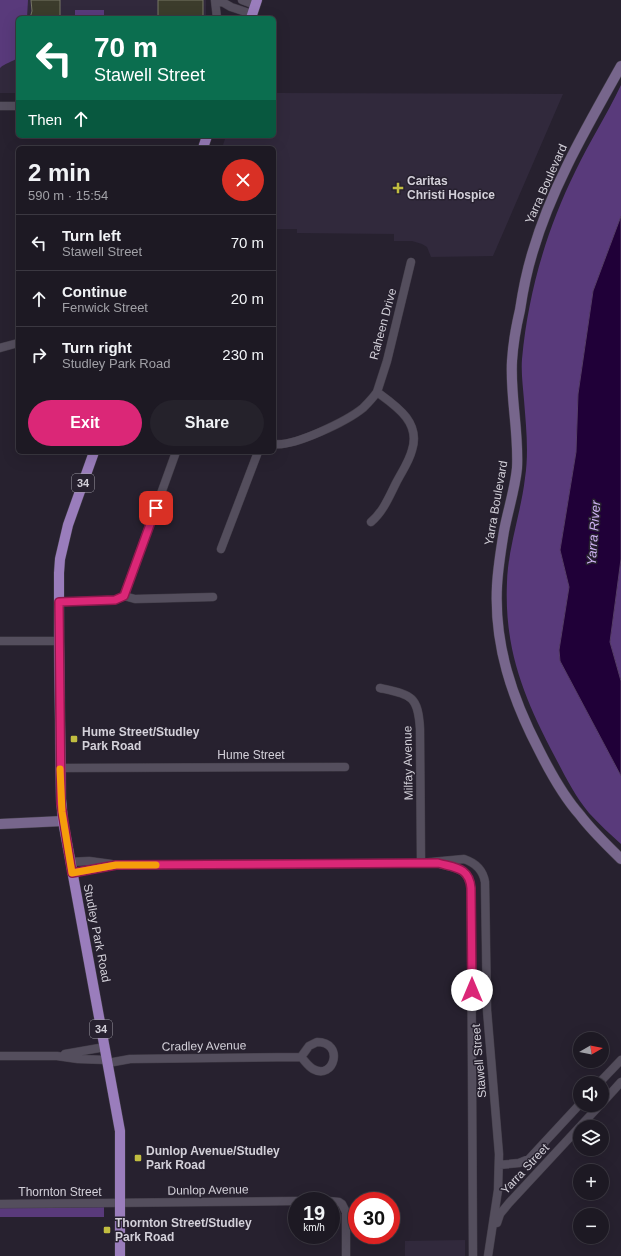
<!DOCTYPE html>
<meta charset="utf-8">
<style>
:root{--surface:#1d1923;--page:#25222b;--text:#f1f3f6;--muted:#a0a0a6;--line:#3b3841;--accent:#db2777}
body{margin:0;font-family:Helvetica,sans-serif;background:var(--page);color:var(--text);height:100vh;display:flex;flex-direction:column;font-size:15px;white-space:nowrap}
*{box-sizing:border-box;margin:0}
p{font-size:13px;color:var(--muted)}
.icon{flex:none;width:22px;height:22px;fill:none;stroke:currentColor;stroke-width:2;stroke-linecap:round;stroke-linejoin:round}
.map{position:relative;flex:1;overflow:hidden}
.details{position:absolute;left:16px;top:146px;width:260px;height:308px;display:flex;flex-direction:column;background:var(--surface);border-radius:6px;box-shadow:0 4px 16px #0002,0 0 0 1px var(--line)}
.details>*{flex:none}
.guide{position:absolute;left:16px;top:16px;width:260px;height:122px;border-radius:6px;box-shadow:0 4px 16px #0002,0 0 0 1px var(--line);background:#0b6e4f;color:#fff;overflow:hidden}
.needle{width:26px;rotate:81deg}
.tools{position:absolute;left:573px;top:1032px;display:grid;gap:8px}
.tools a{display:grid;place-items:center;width:36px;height:36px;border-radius:50%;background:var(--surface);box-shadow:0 4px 16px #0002,0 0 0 1px var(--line);font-size:20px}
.speed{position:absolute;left:288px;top:1192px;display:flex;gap:8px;font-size:20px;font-weight:700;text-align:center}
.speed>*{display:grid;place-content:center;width:52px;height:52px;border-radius:50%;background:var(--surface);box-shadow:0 4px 16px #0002,0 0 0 1px var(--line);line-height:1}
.speed small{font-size:10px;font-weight:400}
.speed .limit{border:6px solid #d22;background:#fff;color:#111}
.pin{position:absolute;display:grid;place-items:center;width:34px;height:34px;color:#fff;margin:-17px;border-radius:8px;box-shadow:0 2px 6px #0006}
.me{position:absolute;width:44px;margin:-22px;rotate:0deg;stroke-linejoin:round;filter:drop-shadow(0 0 3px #0008)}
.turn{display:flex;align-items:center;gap:14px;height:84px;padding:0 12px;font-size:18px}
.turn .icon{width:52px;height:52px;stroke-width:2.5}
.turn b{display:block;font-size:28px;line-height:34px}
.then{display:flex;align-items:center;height:38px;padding:0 12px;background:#0003;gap:8px;font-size:15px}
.round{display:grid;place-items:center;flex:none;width:42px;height:42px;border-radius:21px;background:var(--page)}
.overview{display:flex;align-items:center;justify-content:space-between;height:68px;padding:0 12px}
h1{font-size:24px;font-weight:800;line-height:30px}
.primary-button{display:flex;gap:8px;margin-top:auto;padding:8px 12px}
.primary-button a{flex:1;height:46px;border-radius:24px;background:var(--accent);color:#fff;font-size:16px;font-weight:800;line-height:46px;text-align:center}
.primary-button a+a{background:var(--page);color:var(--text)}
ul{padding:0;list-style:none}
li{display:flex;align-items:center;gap:12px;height:56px;padding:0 12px;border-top:1px solid var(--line)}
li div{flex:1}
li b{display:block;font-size:15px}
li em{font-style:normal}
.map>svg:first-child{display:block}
</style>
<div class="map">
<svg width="621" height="1256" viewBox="0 0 621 1256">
<rect width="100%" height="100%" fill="#27212f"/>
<!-- built -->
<path fill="#31293c" d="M0 0H206V18H18V93H0Z
M274 93 563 94 493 256 431 257 427 247 422 244 412 241H394V234L297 233V229H274V148H222L226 136H274Z
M465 1240V1256H405V1241Z"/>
<!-- green -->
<path fill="#593a7b" d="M0 0H28L27 18H18V58C12 62 5 63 0 68Z
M75 10H104V18H75Z
M621 85V216L593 291 578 394 576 452 560 550 569 587 559 650 560 661 621 776V844C610 834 599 824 589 813 575 796 565 776 555 757 524 698 504 650 507 582 508 547 521 513 525 478 529 452 526 426 524 400 523 387 521 373 522 359 528 294 546 231 575 172 589 142 607 115 621 85Z
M621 559V681L610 642Z
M104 1207V1217H0V1208Z"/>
<!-- water -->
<path fill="#200038" stroke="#563e68" d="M621 216V559L610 642 621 681V776L560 661 559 650 569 587 560 550 576 452 578 394 593 291Z"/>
<!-- building -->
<path fill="#3c3c2c" stroke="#767665" d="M31 0H60V18H30L32 11Z
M158 0H203V18H158Z"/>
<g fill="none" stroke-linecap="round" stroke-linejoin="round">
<!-- street casing -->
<g stroke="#433e49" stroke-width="9">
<path id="street" d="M215 0 217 18
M219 0 231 7 252 14
M242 0 255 5
M0 106H18
M0 348 18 343
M377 392 387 361 411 262
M274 444C294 447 347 421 363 408 368 403 373 398 377 392 396 406 421 422 412 450 409 462 401 473 396 483 389 497 383 512 371 522
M221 549 258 452
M124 596 176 452
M59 602 115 600 124 596 135 599 213 597
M0 641H59
M380 688C411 695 418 695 420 729L421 863
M60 768 345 767
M70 862 89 861 111 864
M440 864C456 868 469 869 471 888L473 1256
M72 873 116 865 421 863 464 859C476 863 483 870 485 882L487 1010 499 1154 498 1190 488 1256
M317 1042C345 1042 334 1081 313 1069 308 1066 305 1061 301 1057L309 1046Z
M65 1054 105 1047
M0 1056H57L78 1059 107 1060
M108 1063 130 1059 301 1057
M599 1083 621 1060
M602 1103 621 1082
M499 1165 519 1163 529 1159 580 1104
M328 1201 339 1202 342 1204 346 1212V1256
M0 1204 297 1201
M497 1223 500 1214 509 1203 600 1105"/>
</g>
<!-- secondary casing -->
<g stroke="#433e49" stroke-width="11">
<path id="secondary" d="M621 66C588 125 552 186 533 251 527 270 523 290 520 310 516 327 513 344 512 361 510 396 519 432 517 468 515 489 508 510 504 531 501 549 498 567 497 586 494 645 512 698 539 750 550 772 563 796 580 815 592 831 607 845 621 859
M0 824 63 821"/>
</g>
<!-- primary casing -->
<g stroke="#433e49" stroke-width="11">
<path id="primary" d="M251 18 257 0
M203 148 207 136
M94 452 68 525 60 559 59 573V641L61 799 63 821 120 1131V1256"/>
</g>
<!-- street -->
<use href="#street" stroke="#544e5d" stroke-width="8"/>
<!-- secondary -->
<use href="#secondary" stroke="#77668c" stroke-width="10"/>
<!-- primary -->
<use href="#primary" stroke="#9a7dbc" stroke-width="10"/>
</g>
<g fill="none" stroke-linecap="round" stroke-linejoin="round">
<!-- route casing -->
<g stroke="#8e194d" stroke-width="10">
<path id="route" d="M156 508 124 596 115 600 59 602 61 804 72 873 116 865 438 863C455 868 469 867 471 888L472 990"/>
</g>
<!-- route -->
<use href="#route" stroke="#db2777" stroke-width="7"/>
<!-- slow -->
<path stroke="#f59e0b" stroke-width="7" d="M60 769 62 812 72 873 116 865H156"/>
</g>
<!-- markers -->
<g fill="#c1bd40" stroke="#27212f" stroke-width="1.5">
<path d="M396 182h4v4h4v4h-4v4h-4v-4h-4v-4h4z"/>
<rect x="70" y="735" width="8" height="8" rx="2"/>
<rect x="134" y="1154" width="8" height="8" rx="2"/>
<rect x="103" y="1226" width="8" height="8" rx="2"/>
</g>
<g text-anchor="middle" stroke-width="3" stroke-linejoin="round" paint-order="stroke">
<!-- shield labels -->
<g fill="#27212f" stroke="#9f9ca6" stroke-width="1">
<rect x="72" y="474" width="22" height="18" rx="3"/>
<rect x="90" y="1020" width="22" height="18" rx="3"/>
</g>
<g font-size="11" font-weight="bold" fill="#d3d0d9">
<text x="83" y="487">34</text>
<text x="101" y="1033">34</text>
</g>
<!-- poi labels -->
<g font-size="12" font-weight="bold" fill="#d3d0d9" stroke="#27212f" text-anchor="start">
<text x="407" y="185">Caritas<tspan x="407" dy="14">Christi Hospice</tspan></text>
<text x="82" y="736">Hume Street/Studley<tspan x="82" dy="14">Park Road</tspan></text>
<text x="146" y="1155">Dunlop Avenue/Studley<tspan x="146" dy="14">Park Road</tspan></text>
<text x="115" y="1227">Thornton Street/Studley<tspan x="115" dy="14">Park Road</tspan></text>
</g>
<!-- street labels -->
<g font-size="12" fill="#d3d0d9" stroke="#27212f">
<text transform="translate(546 184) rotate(-66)" y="4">Yarra Boulevard</text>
<text transform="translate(383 324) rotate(-75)" y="4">Raheen Drive</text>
<text transform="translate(496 503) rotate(-80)" y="4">Yarra Boulevard</text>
<text x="251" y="759">Hume Street</text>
<text transform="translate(408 763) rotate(-91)" y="4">Milfay Avenue</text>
<text transform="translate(97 933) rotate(79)" y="4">Studley Park Road</text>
<text transform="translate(204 1046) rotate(-1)" y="4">Cradley Avenue</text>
<text transform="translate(479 1061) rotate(-95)" y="4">Stawell Street</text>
<text transform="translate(525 1169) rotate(-47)" y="4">Yarra Street</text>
<text transform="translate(208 1190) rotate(-1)" y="4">Dunlop Avenue</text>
<text x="60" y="1196">Thornton Street</text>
</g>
<!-- water labels -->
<g font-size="13" font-style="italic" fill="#cfb3f4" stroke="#27212f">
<text transform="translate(593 533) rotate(-86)" y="5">Yarra River</text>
</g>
</g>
</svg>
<div class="tools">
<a><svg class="needle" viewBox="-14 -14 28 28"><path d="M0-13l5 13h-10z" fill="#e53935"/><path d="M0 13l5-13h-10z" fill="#a0a0a6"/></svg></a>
<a><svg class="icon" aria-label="sound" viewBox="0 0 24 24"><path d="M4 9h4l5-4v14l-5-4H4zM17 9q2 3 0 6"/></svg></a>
<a><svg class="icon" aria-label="layers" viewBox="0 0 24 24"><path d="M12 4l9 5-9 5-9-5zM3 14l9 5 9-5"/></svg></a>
<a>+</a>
<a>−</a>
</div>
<div class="speed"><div>19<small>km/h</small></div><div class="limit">30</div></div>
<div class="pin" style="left:156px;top:508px;background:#d93025"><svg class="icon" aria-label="arrive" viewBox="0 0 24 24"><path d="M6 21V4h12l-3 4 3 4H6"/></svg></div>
<svg class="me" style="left:472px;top:990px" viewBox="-20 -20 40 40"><circle r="19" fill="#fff"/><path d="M0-13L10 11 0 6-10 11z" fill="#db2777"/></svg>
<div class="guide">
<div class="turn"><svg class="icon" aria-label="left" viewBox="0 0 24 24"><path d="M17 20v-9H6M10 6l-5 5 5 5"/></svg><div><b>70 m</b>Stawell Street</div></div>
<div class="then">Then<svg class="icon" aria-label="ahead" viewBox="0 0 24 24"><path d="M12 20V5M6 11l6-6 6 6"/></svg></div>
</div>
<section class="details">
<div class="overview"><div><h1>2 min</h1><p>590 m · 15:54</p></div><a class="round" style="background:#d93025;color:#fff"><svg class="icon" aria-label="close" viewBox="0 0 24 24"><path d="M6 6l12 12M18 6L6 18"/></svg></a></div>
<ul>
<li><svg class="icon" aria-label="left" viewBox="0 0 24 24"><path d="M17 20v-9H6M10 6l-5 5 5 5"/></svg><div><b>Turn left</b><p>Stawell Street</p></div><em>70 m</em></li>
<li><svg class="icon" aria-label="ahead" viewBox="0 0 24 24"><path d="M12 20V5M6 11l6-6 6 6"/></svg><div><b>Continue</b><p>Fenwick Street</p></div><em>20 m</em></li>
<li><svg class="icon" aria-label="right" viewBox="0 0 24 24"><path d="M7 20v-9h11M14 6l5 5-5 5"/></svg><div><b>Turn right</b><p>Studley Park Road</p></div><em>230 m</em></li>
</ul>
<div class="primary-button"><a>Exit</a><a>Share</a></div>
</section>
</div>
